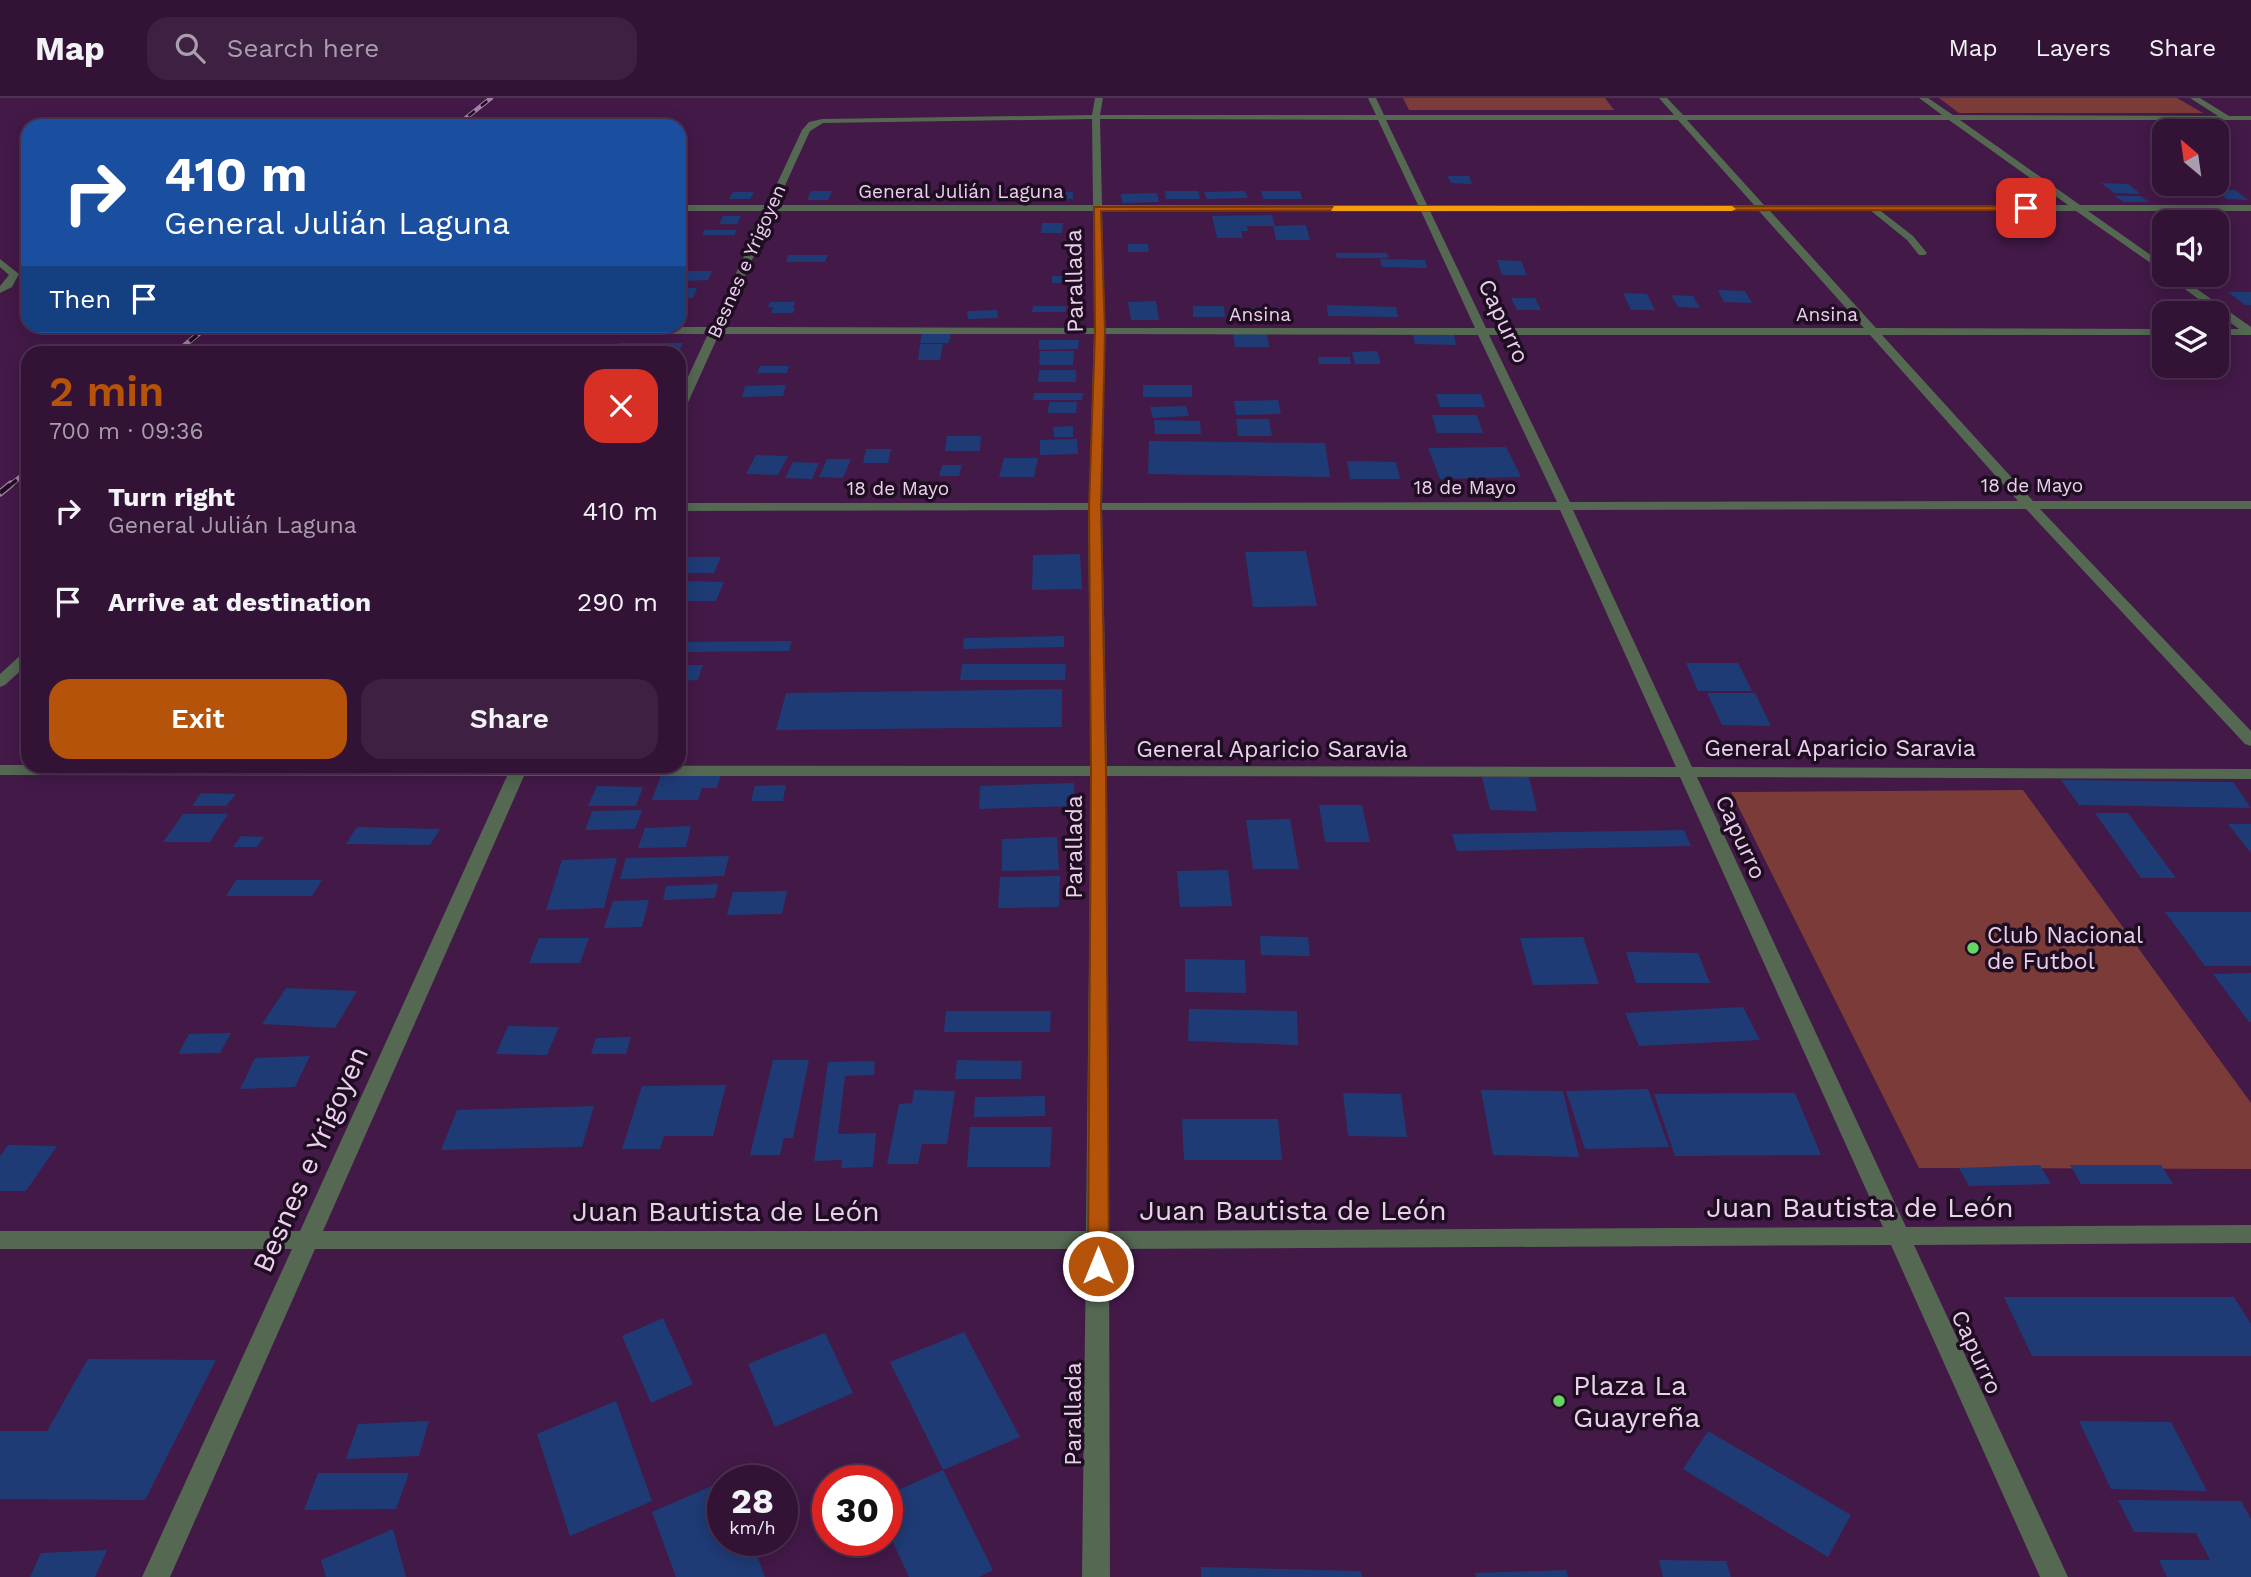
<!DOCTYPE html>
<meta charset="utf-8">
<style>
:root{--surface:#321336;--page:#3d2042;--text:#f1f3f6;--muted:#a89ead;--line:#4d3251;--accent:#b45309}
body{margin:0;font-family:"Work Sans",sans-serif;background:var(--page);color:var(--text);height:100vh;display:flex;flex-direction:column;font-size:26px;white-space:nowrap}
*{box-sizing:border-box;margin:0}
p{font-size:23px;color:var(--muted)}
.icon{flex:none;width:38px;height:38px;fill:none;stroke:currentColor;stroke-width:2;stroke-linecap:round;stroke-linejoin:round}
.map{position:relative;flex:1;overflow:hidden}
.side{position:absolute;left:21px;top:248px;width:665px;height:427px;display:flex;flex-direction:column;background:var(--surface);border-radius:21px;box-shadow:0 4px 18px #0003,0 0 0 2px var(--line)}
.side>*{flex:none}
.banner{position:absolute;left:21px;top:21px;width:665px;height:214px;border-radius:21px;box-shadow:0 4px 18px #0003,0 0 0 2px var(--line);background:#1a4fa0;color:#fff;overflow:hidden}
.needle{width:46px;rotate:331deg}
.tools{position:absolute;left:2152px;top:21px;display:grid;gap:14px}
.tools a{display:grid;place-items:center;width:77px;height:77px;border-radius:14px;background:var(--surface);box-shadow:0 4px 18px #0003,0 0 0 2px var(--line);font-size:35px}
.speed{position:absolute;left:707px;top:1367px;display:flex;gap:14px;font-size:35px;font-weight:700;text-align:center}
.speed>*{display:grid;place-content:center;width:91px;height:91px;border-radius:50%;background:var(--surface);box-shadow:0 4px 18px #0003,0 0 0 2px var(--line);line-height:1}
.speed small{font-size:18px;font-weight:400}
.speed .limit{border:10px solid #d22;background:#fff;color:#111}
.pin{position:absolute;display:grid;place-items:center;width:60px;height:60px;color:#fff;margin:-30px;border-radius:14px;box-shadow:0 4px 10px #0006}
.me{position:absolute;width:77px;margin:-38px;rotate:0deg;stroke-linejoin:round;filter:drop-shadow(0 0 5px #0008)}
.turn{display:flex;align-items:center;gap:24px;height:147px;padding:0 28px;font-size:32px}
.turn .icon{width:91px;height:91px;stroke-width:2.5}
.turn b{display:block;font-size:49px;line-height:60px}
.then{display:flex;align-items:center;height:66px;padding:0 28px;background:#0003;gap:14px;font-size:26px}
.round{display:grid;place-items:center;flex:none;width:74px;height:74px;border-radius:21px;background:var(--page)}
.headline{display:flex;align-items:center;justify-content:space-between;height:119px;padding:0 28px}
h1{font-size:42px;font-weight:600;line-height:52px;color:var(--accent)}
.cta{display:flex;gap:14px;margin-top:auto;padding:14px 28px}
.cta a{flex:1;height:80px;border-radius:21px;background:var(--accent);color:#fff;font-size:28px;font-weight:600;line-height:80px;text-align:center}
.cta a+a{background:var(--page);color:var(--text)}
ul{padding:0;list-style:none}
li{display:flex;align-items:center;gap:21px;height:91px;padding:0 28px}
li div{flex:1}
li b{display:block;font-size:26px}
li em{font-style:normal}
header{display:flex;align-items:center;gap:42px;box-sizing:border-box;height:98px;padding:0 35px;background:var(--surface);border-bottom:2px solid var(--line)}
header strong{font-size:33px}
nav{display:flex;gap:38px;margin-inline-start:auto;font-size:24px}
.search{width:490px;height:63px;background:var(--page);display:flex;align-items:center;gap:18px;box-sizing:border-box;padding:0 24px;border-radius:21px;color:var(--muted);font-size:26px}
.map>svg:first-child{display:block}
</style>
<header>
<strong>Map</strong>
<div class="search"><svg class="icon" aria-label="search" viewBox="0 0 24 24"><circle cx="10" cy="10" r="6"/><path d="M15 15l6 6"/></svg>Search here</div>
<nav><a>Map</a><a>Layers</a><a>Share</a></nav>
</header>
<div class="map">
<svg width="2251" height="1479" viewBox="0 0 2251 1479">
<rect width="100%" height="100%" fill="#431948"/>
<!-- green -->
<path fill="#7b3b39" d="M1403 0H1605L1614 12H1409Z
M1939 0H2177L2203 15H1959Z
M2023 692 2251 1005V1071L1919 1070 1731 694Z"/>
<!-- building -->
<path fill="#1f3b76" d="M1447 78H1469L1472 86 1451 85Z
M2101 85 2128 86 2141 96 2114 95Z
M2214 92H2235L2248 102 2227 101Z
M811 93H832L828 102H807Z
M1165 93H1198L1200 101H1166Z
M1245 93 1248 100 1207 101 1204 94Z
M1261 93H1300L1302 101H1263Z
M733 94H754L750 101H729Z
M917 94 937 95 934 102 915 101Z
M1073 94V101H1042L1041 95Z
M1157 95 1159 104 1122 105 1121 96Z
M2115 98H2141L2149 104H2124Z
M1272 117 1275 128 1306 127 1310 142H1276L1273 128H1247L1248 133H1241L1243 140H1217L1212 118Z
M723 118H741L737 126H719Z
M1042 125H1063L1062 135H1041Z
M705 132H737L734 137H702Z
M1128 146H1148L1149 154H1128Z
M1335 155H1387L1389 160H1337Z
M788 157H828L825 164H786Z
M1380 161 1425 162 1427 170 1382 169Z
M1497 162 1521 163 1527 177H1502Z
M688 173H712L708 182 683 183Z
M1052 178H1083V185H1052Z
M679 190H697L693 200 679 201Z
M1718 192 1745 193 1752 205 1724 204Z
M2228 194H2251V207H2245Z
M1623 195 1647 196 1655 212H1631Z
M1671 197 1693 198 1700 210 1678 209Z
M1511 200H1535L1541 212H1517Z
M1156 203 1159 222H1131L1128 204Z
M770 204H795L793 210H795L793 215H771L773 209H768Z
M1327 207 1396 209 1398 219 1328 218Z
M1033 208H1066V214H1032Z
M1193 208H1224L1225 219H1193Z
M1230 210H1280L1283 220H1233Z
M997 212 998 220 968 221 967 213Z
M922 235H951L949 245H920Z
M1233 236H1267L1269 249H1235Z
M1413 237H1454L1456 247 1415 246Z
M1039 242H1079L1078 251 1039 252Z
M618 245H683L678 256H612Z
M920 246H943L940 262H918Z
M1040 253H1074L1073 267H1039Z
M1377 253 1381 266H1355L1352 254Z
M1318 259H1350L1351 266H1319Z
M760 268H789L787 275H757Z
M1039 272H1076V284H1038Z
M786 287 783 298 742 299 745 288Z
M1143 287H1192V299H1143Z
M1034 295H1083L1082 302H1033Z
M1436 296H1481L1485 309H1440Z
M1278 302 1281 316 1236 317 1234 303Z
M1049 304H1077L1076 315H1048Z
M1186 308 1189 318 1153 320 1150 309Z
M1432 317H1477L1483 335H1437Z
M1236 321H1269L1272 338H1238Z
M1154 322 1200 323 1201 336H1155Z
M1073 328V339H1054L1053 329Z
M947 338H981L980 353H945Z
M1077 341 1078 356 1040 357V342Z
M1149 343 1325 345 1330 379 1148 376Z
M1506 349 1521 379 1440 381 1428 350Z
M866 351H891L888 365H863Z
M756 357 788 358 778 377 746 376Z
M1004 360H1038L1034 379H999Z
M827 361H851L843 380 819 379Z
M1347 363 1396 364 1400 381H1350Z
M793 364 819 365 812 381 785 380Z
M942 367H962L959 378H939Z
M1306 453 1317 508 1253 509 1245 454Z
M1080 456 1082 491 1032 492 1033 457Z
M679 459H721L714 475H679Z
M679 483 724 484 716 503H679Z
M1064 538V549L963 551 964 540Z
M792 543 789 553 679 554V544Z
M1686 565H1738L1752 593H1698Z
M962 566H1066L1065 582H960Z
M679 567H703L698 582 679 583Z
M1062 591V629L776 632 786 595Z
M1707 595H1755L1771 628 1722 627Z
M721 676 717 690H702L698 702H652L661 677Z
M1482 679H1529L1537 713 1490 712Z
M2061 682 2233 684 2251 710 2079 707Z
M1074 685 1075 708 979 711 980 688Z
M786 687 783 703H751L755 688Z
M597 688 643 689 636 708H588Z
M201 695 236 696 226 708H192Z
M1319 707H1362L1370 744H1325Z
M642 712 635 731 585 732 592 713Z
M2095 715H2128L2176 780H2141Z
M183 716H228L210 744H163Z
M1290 721 1299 771H1253L1246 722Z
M2228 726H2251V755Z
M691 728 686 749 638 750 645 730Z
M357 729 440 731 430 747 346 746Z
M1684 732 1691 748 1457 753 1452 736Z
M241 738 264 739 257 749H233Z
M1057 739 1059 772 1002 773V741Z
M729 758 724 778 620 781 626 760Z
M617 760 604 810 546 812 562 762Z
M1228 772 1232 808 1180 809 1177 773Z
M1060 778 1059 809 998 810 1000 779Z
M236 782H322L312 798H226Z
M718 786 715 800 663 802 666 788Z
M787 793 782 816 727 817 733 794Z
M649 802 642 829 604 830 613 803Z
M2165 814H2251V868H2205Z
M1260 838 1308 839 1310 858 1261 857Z
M1583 839 1599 886 1533 887 1520 840Z
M539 840H589L580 865H529Z
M1626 854 1698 855 1710 885H1636Z
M1185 861 1245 862 1246 895 1185 894Z
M2251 875V924H2249L2213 876Z
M286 890 357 893 335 930 262 926Z
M1743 909 1760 942 1639 948 1625 915Z
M1189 911 1297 913 1298 947 1188 943Z
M946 913H1051L1050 934H944Z
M508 928 559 929 547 957 496 956Z
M231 935 220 955 178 956 189 936Z
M631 939 626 956H591L596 940Z
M310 958 295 989 240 991 255 960Z
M773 962H809L793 1040H784L780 1057H750Z
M957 962 1022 963 1021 981H955Z
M875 963 874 977 845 978 838 1036 876 1035 873 1069 841 1070 842 1062 814 1063 828 964Z
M726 987 713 1038H664L660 1051H622L642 988Z
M1648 991 1669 1049 1585 1051 1566 993Z
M914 992 955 993 947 1046H922L918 1066H887L899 1006 912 1005Z
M1481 992 1563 993 1579 1059 1493 1057Z
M1343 995 1401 996 1407 1039 1348 1038Z
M1795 995 1821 1057 1675 1058 1654 996Z
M1045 998V1018L974 1019 975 999Z
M594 1008 582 1049 441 1052 457 1012Z
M1182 1021H1278L1282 1062H1184Z
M970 1029H1052L1050 1069H967Z
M8 1047 57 1048 26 1093H0V1058Z
M2040 1067 2051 1086 1969 1088 1959 1070Z
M2070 1067H2161L2173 1086H2081Z
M2004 1199H2234L2251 1226V1258H2032Z
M663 1220 693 1286 651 1305 622 1238Z
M964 1234 1020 1339 943 1372 890 1264Z
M825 1235 853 1295 775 1329 748 1266Z
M88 1261 216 1262 145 1402 0 1401V1333H47Z
M616 1303 652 1403 570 1438 537 1336Z
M429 1323 419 1358 346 1361 358 1326Z
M2079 1323 2171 1324 2207 1393 2111 1391Z
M1708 1333 1851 1417 1828 1459 1683 1371Z
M943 1372 993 1472 979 1479H909L887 1431V1397Z
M318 1375H409L396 1411 304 1412Z
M723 1383V1442H751L765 1479H676L652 1414Z
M2118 1402 2241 1403 2251 1421V1479H2167L2159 1462H2210L2196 1435 2134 1434Z
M393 1431 406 1479H326L321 1462Z
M107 1452 95 1479H30L41 1455Z
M1659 1462 1726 1463 1731 1479H1663Z
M1201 1469 1361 1473 1362 1479H1201Z
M1566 1472 1568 1479H1476L1475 1475Z"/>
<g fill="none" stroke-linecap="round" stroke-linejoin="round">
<!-- service -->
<path fill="#546852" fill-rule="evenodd" d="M1873 107 1913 138 1927 155 1925 157H1919L1907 142 1870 112 1868 110Z"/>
<!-- minor -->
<path fill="#546852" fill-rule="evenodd" d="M1095 0H1103L1100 17H1376L1368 0H1376L1384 17H1674L1659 0H1667L1683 17H1942L1919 0H1928L1953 17 2218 18 2190 0H2200L2229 18H2251V22H1960L2080 107H2251V113H2088L2165 167V175L2076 113H1770L1876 230 2165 231V237H1882L2033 403H2251V411H2040L2251 633V648L2245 646 2026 411 1573 412 1692 669 2251 671V681L1697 679 1906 1129 2251 1127V1145L1914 1147 2068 1479H2040L1891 1147 1109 1151 1110 1479H1082L1086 1151H315L170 1479H142L292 1151H0V1133H300L507 678 0 677V667L1091 668 1088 412 679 413V405H1089L1094 236H719L685 311 679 315V298L708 236 355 235 350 232 355 229H711L765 113H679V107H767L802 32 809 24 822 21 1092 17ZM1092 21 1093 107H776L810 33 823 25ZM1100 21 1378 22 1418 107H1102ZM1386 22H1678L1754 107H1427ZM1687 22H1949L2068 107H1764ZM774 113H1093L1094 230 722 229ZM1102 113H1421L1475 230H1105ZM1430 113H1759L1864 230H1486ZM1105 236 1478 237 1557 404 1102 405ZM1489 237H1870L2018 403 1570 404ZM1102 412H1560L1676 669 1107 668ZM524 678H1091L1086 1133H323ZM1107 678 1680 679 1883 1129 1109 1133Z
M0 161 19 176 12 189 0 195V188L9 177 0 169Z
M2166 177H2177L2251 229V237H2217V231H2239Z
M28 553V566L5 587 0 589V576L23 555Z"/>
<!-- rail-far2 casing -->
<g stroke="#a382a6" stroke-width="4.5">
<path id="rail-far2" d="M456 28 491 0"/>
</g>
<!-- rail-far1 casing -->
<g stroke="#a382a6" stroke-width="5">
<path id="rail-far1" d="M174 256 208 228
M9 388 28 373"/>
</g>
<!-- rail casing -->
<g stroke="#a382a6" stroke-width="7">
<path id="rail" d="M0 395 11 386"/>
</g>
<!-- rail-far2 -->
<use href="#rail-far2" stroke="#1f0d22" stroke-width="2.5" stroke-dasharray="8" stroke-linecap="butt"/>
<!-- rail-far1 -->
<use href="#rail-far1" stroke="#1f0d22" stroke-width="3.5" stroke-dasharray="10" stroke-linecap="butt"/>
<!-- rail -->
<use href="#rail" stroke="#1f0d22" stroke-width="4.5" stroke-dasharray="13" stroke-linecap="butt"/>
</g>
<!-- route -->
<path fill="#b45309" stroke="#753606" stroke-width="2" d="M2026 108 2029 112 1101 113 1105 234 1101 409 1106 674 1109 1168 1106 1174 1098 1176 1091 1174 1088 1168 1091 674 1089 409 1095 234 1094 109Z"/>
<!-- slow -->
<path fill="#f59e0b" d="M1334 108H1732L1736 111 1732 113H1331Z"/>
<!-- markers -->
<g fill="#68d465" stroke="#1f0d22" stroke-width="2.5">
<circle cx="1973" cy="850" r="7"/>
<circle cx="1559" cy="1303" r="7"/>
</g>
<g text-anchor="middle" stroke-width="7" stroke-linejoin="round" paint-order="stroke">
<!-- far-street labels -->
<g font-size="19" fill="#ead0ec" stroke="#1f0d22">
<text x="961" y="100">General Julián Laguna</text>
<text transform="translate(746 163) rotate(-66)" y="7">Besnes e Yrigoyen</text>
<text x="1260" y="223">Ansina</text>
<text x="1827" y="223">Ansina</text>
<text x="2032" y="394">18 de Mayo</text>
<text x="1465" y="396">18 de Mayo</text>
<text x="898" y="397">18 de Mayo</text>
</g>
<!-- street labels -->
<g font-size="23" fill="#ead0ec" stroke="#1f0d22">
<text transform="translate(1074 183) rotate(-91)" y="8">Parallada</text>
<text transform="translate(1504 223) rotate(65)" y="8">Capurro</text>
<text x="1840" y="658">General Aparicio Saravia</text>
<text x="1272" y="659">General Aparicio Saravia</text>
<text transform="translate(1741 739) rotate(65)" y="8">Capurro</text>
<text transform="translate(1074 749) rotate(-90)" y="8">Parallada</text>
<text transform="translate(1977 1254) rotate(65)" y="8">Capurro</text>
<text transform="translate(1073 1316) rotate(-90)" y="8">Parallada</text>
</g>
<!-- poi labels -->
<g font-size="23" fill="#ead0ec" stroke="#1f0d22" text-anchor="start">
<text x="1987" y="845">Club Nacional<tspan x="1987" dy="26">de Futbol</tspan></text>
</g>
<!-- near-street labels -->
<g font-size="28" fill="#ead0ec" stroke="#1f0d22">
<text transform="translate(310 1061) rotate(-66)" y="10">Besnes e Yrigoyen</text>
<text x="1860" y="1119">Juan Bautista de León</text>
<text x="1293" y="1122">Juan Bautista de León</text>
<text x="726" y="1123">Juan Bautista de León</text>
</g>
<!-- near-poi labels -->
<g font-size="28" fill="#ead0ec" stroke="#1f0d22" text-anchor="start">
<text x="1573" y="1297">Plaza La<tspan x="1573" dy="32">Guayreña</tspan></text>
</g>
</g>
</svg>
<div class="tools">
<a><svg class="needle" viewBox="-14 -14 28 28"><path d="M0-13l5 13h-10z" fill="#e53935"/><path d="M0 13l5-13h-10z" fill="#a89ead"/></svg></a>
<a><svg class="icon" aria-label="sound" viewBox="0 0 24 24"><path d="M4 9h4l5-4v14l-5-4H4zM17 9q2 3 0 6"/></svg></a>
<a><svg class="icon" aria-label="layers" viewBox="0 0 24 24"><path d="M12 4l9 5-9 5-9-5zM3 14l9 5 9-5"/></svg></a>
</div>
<div class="speed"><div>28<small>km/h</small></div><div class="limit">30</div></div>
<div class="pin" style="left:2026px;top:110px;background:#d93025"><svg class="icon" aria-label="arrive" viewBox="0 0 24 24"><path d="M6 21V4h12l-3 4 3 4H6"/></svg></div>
<svg class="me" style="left:1098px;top:1168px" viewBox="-20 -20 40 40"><circle r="17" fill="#b45309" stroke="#fff" stroke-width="3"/><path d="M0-11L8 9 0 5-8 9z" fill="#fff"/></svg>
<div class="banner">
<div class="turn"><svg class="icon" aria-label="right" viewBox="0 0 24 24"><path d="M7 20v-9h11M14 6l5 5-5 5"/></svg><div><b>410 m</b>General Julián Laguna</div></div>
<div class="then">Then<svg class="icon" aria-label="arrive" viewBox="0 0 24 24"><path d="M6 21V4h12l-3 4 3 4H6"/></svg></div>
</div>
<section class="side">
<div class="headline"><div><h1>2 min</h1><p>700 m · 09:36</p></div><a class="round" style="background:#d93025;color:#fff"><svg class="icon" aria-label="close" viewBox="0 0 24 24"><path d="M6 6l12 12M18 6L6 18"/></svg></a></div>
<ul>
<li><svg class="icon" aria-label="right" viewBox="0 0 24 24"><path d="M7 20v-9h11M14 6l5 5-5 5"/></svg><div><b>Turn right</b><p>General Julián Laguna</p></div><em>410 m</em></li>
<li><svg class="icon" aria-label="arrive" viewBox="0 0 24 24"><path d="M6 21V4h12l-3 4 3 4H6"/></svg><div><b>Arrive at destination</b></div><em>290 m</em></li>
</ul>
<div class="cta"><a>Exit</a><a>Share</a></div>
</section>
</div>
